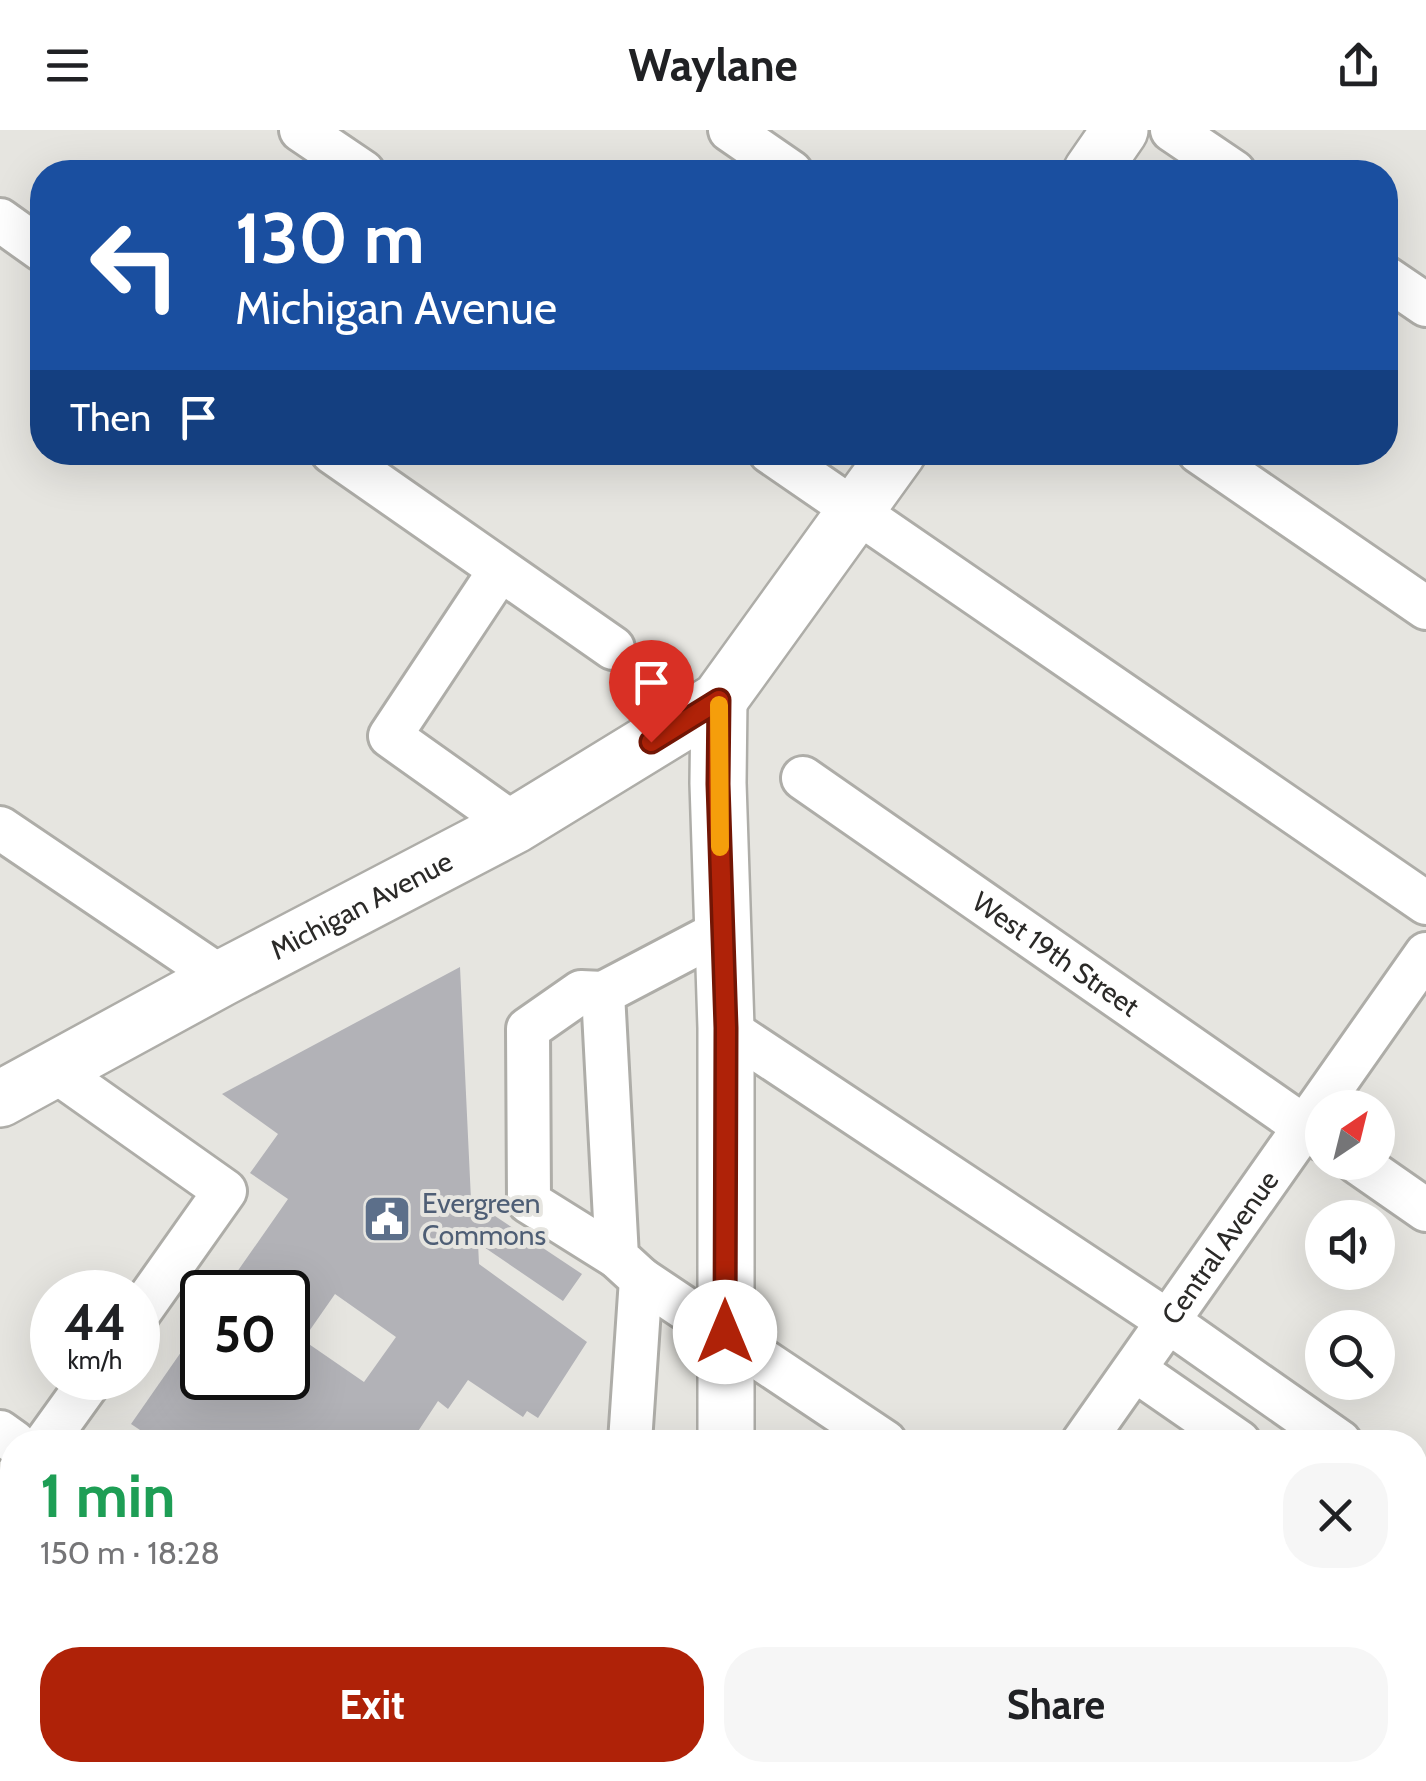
<!DOCTYPE html>
<meta charset="utf-8">
<style>
:root{--surface:#fff;--page:#f6f6f6;--text:#202124;--muted:#757577;--accent:#af2208}
body{margin:0;font-family:Cabin,sans-serif;background:var(--page);color:var(--text);height:100vh;display:flex;flex-direction:column;font-size:38px;white-space:nowrap}
*{box-sizing:border-box;margin:0}
p{font-size:32px;color:var(--muted)}
.icon{flex:none;width:55px;height:55px;fill:none;stroke:currentColor;stroke-width:2;stroke-linecap:round;stroke-linejoin:round}
.map{position:relative;flex:1;overflow:hidden}
.sheet{position:absolute;left:0px;top:1300px;width:1428px;height:352px;display:flex;flex-direction:column;background:var(--surface);border-radius:40px 40px 0 0;box-shadow:0 10px 40px #0002}
.sheet>*{flex:none}
.banner{position:absolute;left:30px;top:30px;width:1368px;height:305px;border-radius:40px;box-shadow:0 10px 40px #0002;background:#1a4fa0;color:#fff;overflow:hidden}
.needle{width:65px;rotate:35deg}
.fabs{position:absolute;left:1305px;top:960px;display:grid;gap:20px}
.fabs a{display:grid;place-items:center;width:90px;height:90px;border-radius:50%;background:var(--surface);box-shadow:0 10px 40px #0002;font-size:50px}
.speed{position:absolute;left:30px;top:1140px;display:flex;gap:20px;font-size:50px;font-weight:700;text-align:center}
.speed>*{display:grid;place-content:center;width:130px;height:130px;border-radius:50%;background:var(--surface);box-shadow:0 10px 40px #0002;line-height:1}
.speed small{font-size:25px;font-weight:400}
.speed .limit{border:5px solid #111;border-radius:15px;background:#fff;color:#111}
.pin{position:absolute;display:grid;place-items:center;width:85px;height:85px;color:#fff;margin:-102px -42px;border-radius:50% 50% 50% 0;rotate:-45deg;box-shadow:0 0 10px #0007}
.pin .icon{rotate:45deg}
.me{position:absolute;width:110px;margin:-55px;rotate:0deg;stroke-linejoin:round;filter:drop-shadow(0 0 8px #0008)}
.turn{display:flex;align-items:center;gap:35px;height:210px;padding:0 40px;font-size:45px}
.turn .icon{width:130px;height:130px;stroke-width:2.5}
.turn b{display:block;font-size:70px;line-height:85px}
.then{display:flex;align-items:center;height:95px;padding:0 40px;background:#0003;gap:20px;font-size:38px}
.round{display:grid;place-items:center;flex:none;width:105px;height:105px;border-radius:40px;background:var(--page)}
.headline{display:flex;align-items:center;justify-content:space-between;height:170px;padding:0 40px}
h1{font-size:60px;font-weight:700;line-height:75px;color:#1e9e55}
.cta{display:flex;gap:20px;margin-top:auto;padding:20px 40px}
.cta a{flex:1;height:115px;border-radius:40px;background:var(--accent);color:#fff;font-size:40px;font-weight:700;line-height:115px;text-align:center}
.cta a+a{background:var(--page);color:var(--text)}
header{display:flex;justify-content:space-between;align-items:center;height:130px;padding:0 40px;background:var(--surface);font-size:45px;font-weight:700}
.map>svg:first-child{display:block}
</style>
<header><svg class="icon" aria-label="menu" viewBox="0 0 24 24"><path d="M4 6h16M4 12h16M4 18h16"/></svg>Waylane<svg class="icon" aria-label="share" viewBox="0 0 24 24"><path d="M12 15V3M7 8l5-5 5 5M5 13v7h14v-7"/></svg></header>
<div class="map">
<svg width="1426" height="1651" viewBox="0 0 1426 1651">
<defs>
<pattern id="park-dots" width="8" height="8" patternUnits="userSpaceOnUse" patternTransform="scale(2.5)"><rect width="8" height="8" fill="#ced7b7"/><path d="M2 2h.1M6 6h.1" fill="none" stroke="#b1b99d" stroke-width="1.8" stroke-linecap="round"/></pattern>
</defs>
<rect width="100%" height="100%" fill="#e6e5e0"/>
<!-- park -->
<path fill="url(#park-dots)" d="M944 1640H1279L1285 1644 1280 1651H960Z"/>
<!-- building -->
<path fill="#b2b2b7" fill-rule="evenodd" d="M460 837 471 1070 582 1144 563 1171 478 1113 479 1134 587 1212 538 1288 527 1281 523 1287 468 1250 448 1279 438 1271 411 1312H158L131 1294 202 1192V1248H288V1162H223L288 1069 250 1043 278 1004 222 964ZM335 1164 396 1207 364 1252 303 1210Z
M280 1640H330L322 1651H282L275 1647Z"/>
<g fill="none" stroke-linecap="round" stroke-linejoin="round">
<!-- minor casing -->
<g stroke="#aeada8" stroke-width="48">
<g id="minor">
<path d="M301 0 363 42"/>
<path d="M730 0 791 42"/>
<path d="M1172 0 1234 42"/>
<path d="M0 90 42 120"/>
<path d="M1385 147 1426 175"/>
<path d="M332 322 613 518"/>
<path d="M770 322 1426 773"/>
<path d="M1199 322 1426 478"/>
<path d="M500 440 390 606 515 695"/>
<path id="s1" d="M803 648 1322 1009"/>
<path d="M0 698 222 848"/>
<path d="M603 863 581 862 528 899 529 1072 617 1127"/>
<path d="M726 898 1169 1192 1340 1312"/>
<path d="M54 940 225 1061 138 1184"/>
<path d="M1357 1032 1426 1080"/>
<path d="M641 1149 885 1312"/>
<path d="M1135 1240 1239 1312"/>
<path d="M0 1302 14 1312"/>
<path d="M46 1312 92 1248"/>
<path d="M630 1312 641 1149 617 1127 603 863 723 800"/>
<path id="s2" d="M1083 1312 1426 824"/>
<path d="M1415 1365 1426 1372"/>
<path d="M484 1640 499 1651"/>
<path d="M1359 1640 1375 1651"/>
<path d="M843 1651 851 1640"/>
</g>
</g>
<!-- major casing -->
<g stroke="#aeada8" stroke-width="60">
<g id="major">
<path d="M1091 42 1120 0"/>
<path d="M719 570 718 653 726 898V1312"/>
<path id="s3" d="M0 969 222 848 515 695 719 570 898 322"/>
<path d="M727 1640V1651"/>
</g>
</g>
<!-- minor -->
<use href="#minor" stroke="#fff" stroke-width="42"/>
<!-- major -->
<use href="#major" stroke="#fff" stroke-width="55"/>
</g>
<g fill="none" stroke-linecap="round" stroke-linejoin="round">
<!-- route casing -->
<g stroke="#721605" stroke-width="25">
<path id="route" d="M651 612 719 570 718 654 726 898 725 1202"/>
</g>
<!-- route -->
<use href="#route" stroke="#af2208" stroke-width="18"/>
<!-- slow -->
<path stroke="#f59e0b" stroke-width="18" d="M719 575 720 717"/>
</g>
<!-- icons -->
<defs>
<g id="civic-square" transform="scale(2.5)"><rect x="-9" y="-9" width="18" height="18" rx="4" fill="#5c6f8a" stroke="#e6e5e0"/><path d="M-.6-6.5H3V-4.5H.6V-3L4-1V1h2V6H-6V1h2V-1L-.6-3ZM-1.2 2.5V6h2.4V2.5Z" fill="#fff"/></g>
</defs>
<g fill-rule="evenodd">
<use href="#civic-square" x="387" y="1089"/>
</g>
<g text-anchor="middle" stroke-width="8" stroke-linejoin="round" paint-order="stroke">
<!-- street labels -->
<g font-size="28" fill="#2b2a28" stroke="#e6e5e0">
<text dy="10" stroke="none"><textPath href="#s3" startOffset="410">Michigan Avenue</textPath></text>
<text dy="10" stroke="none"><textPath href="#s1" startOffset="308">West 19th Street</textPath></text>
<text dy="10" stroke="none"><textPath href="#s2" startOffset="238">Central Avenue</textPath></text>
</g>
<!-- service labels -->
<g font-size="28" fill="#4e5e75" stroke="#e6e5e0" text-anchor="start">
<text x="422" y="1083">Evergreen<tspan x="422" dy="32">Commons</tspan></text>
</g>
</g>
</svg>
<div class="fabs">
<a><svg class="needle" viewBox="-14 -14 28 28"><path d="M0-13l5 13h-10z" fill="#e53935"/><path d="M0 13l5-13h-10z" fill="#757577"/></svg></a>
<a><svg class="icon" aria-label="sound" viewBox="0 0 24 24"><path d="M4 9h4l5-4v14l-5-4H4zM17 9q2 3 0 6"/></svg></a>
<a><svg class="icon" aria-label="search" viewBox="0 0 24 24"><circle cx="10" cy="10" r="6"/><path d="M15 15l6 6"/></svg></a>
</div>
<div class="speed"><div>44<small>km/h</small></div><div class="limit">50</div></div>
<div class="pin" style="left:651px;top:612px;background:#d93025"><svg class="icon" aria-label="arrive" viewBox="0 0 24 24"><path d="M6 21V4h12l-3 4 3 4H6"/></svg></div>
<svg class="me" style="left:725px;top:1202px" viewBox="-20 -20 40 40"><circle r="19" fill="#fff"/><path d="M0-13L10 11 0 6-10 11z" fill="#af2208"/></svg>
<div class="banner">
<div class="turn"><svg class="icon" aria-label="left" viewBox="0 0 24 24"><path d="M17 20v-9H6M10 6l-5 5 5 5"/></svg><div><b>130 m</b>Michigan Avenue</div></div>
<div class="then">Then<svg class="icon" aria-label="arrive" viewBox="0 0 24 24"><path d="M6 21V4h12l-3 4 3 4H6"/></svg></div>
</div>
<section class="sheet">
<div class="headline"><div><h1>1 min</h1><p>150 m · 18:28</p></div><a class="round"><svg class="icon" aria-label="close" viewBox="0 0 24 24"><path d="M6 6l12 12M18 6L6 18"/></svg></a></div>
<div class="cta"><a>Exit</a><a>Share</a></div>
</section>
</div>
